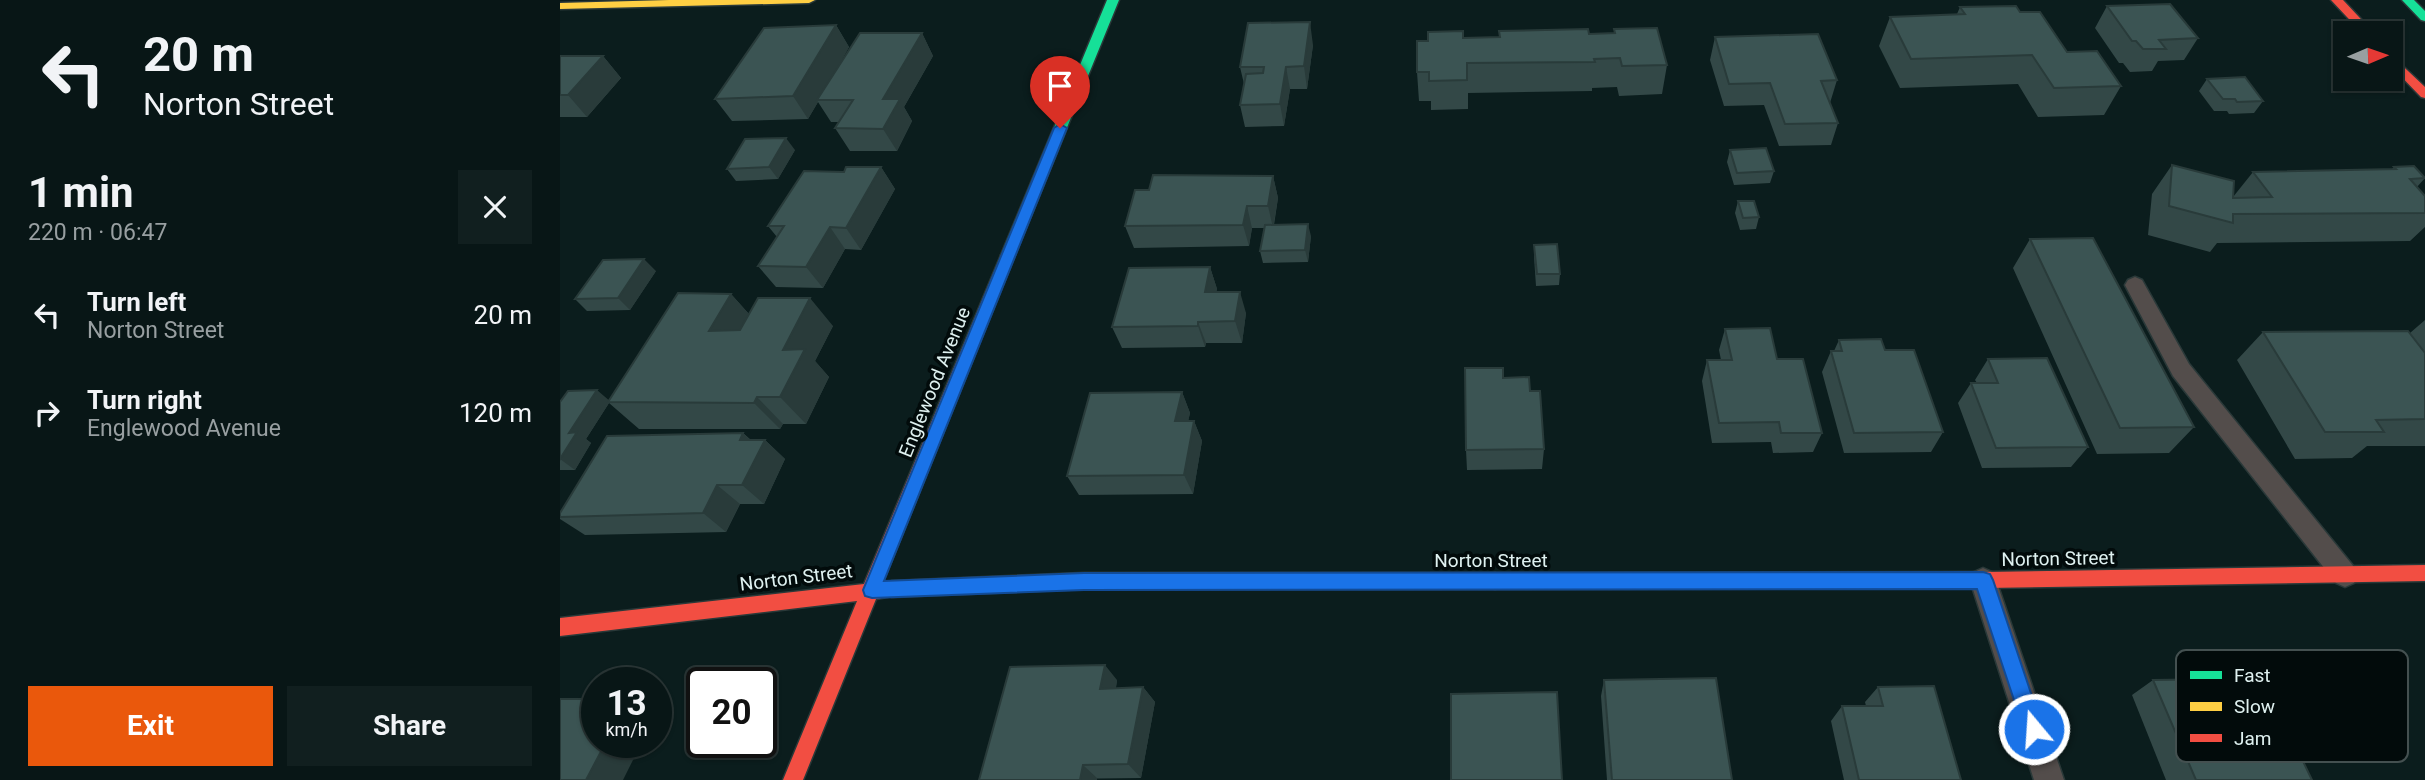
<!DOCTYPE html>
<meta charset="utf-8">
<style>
:root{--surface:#081616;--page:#111f1f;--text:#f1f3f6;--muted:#989fa1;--line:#293535;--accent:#ea580c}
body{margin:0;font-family:Roboto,sans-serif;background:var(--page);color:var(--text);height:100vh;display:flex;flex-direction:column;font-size:26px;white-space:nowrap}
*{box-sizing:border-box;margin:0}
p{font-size:23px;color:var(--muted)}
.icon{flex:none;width:38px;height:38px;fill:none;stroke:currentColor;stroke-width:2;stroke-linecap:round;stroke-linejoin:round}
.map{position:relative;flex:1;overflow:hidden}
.side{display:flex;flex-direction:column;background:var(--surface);width:560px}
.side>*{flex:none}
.hud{background:#081616;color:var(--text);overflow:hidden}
.needle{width:46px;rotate:88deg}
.controls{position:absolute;left:1773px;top:21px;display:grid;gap:14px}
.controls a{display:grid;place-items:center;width:70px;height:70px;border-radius:0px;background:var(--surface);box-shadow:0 2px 5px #0004,0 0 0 2px var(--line);font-size:35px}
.speed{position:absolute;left:21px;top:667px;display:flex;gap:14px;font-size:35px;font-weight:700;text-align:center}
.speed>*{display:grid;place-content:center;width:91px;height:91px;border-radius:50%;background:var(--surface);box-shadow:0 2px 5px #0004,0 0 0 2px var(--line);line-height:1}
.speed small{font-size:18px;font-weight:400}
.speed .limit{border:4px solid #111;border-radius:10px;background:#fff;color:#111}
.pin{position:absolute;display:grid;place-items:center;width:60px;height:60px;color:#fff;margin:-72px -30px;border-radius:50% 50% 50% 0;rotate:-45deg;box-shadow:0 0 7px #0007}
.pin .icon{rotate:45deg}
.me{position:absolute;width:77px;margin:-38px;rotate:342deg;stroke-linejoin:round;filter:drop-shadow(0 0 5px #0008)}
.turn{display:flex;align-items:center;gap:24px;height:147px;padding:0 28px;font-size:32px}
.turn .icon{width:91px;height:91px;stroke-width:2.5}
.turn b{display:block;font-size:49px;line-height:60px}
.round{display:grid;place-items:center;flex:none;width:74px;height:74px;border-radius:0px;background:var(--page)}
.summary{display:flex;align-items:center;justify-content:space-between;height:119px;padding:0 28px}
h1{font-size:42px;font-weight:700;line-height:52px}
.primary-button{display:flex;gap:14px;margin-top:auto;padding:14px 28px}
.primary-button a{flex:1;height:80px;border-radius:0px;background:var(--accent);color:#fff;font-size:28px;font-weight:700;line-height:80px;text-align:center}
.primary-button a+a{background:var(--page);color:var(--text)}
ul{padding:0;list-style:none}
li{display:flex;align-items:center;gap:21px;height:98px;padding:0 28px}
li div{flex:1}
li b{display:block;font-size:26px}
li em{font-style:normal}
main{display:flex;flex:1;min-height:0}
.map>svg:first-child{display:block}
</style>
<main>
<section class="side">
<div class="hud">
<div class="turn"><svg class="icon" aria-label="left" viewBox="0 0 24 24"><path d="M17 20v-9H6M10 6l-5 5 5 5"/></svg><div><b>20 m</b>Norton Street</div></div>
</div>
<div class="summary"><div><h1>1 min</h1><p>220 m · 06:47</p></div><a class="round"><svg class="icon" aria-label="close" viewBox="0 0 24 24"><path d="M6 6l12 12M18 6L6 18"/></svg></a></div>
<ul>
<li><svg class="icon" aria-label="left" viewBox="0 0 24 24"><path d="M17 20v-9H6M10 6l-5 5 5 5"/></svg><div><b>Turn left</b><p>Norton Street</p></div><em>20 m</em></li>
<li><svg class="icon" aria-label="right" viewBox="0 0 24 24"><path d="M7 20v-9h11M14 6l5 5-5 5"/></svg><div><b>Turn right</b><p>Englewood Avenue</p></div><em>120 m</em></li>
</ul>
<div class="primary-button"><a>Exit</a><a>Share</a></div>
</section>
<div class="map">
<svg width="1865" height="780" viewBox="0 0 1865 780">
<rect width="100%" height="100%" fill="#0b1d1d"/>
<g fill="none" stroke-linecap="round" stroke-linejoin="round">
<!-- lane casing -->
<g stroke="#2a3939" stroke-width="3">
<path id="lane" d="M1575 277 1582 280 1629 364 1794 567 1798 575 1794 583 1785 587 1776 583 1613 376 1565 285 1568 280Z
M1423 568 1432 572 1436 580 1504 780H1474L1410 580 1414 572Z"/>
</g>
<!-- fast casing -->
<g stroke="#2a3939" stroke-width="3">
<path id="fast" d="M547 0H559L455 255 448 260 443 259 441 255Z
M1842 0H1854L1865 11V21L1861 20Z
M1425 572 1431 574 1434 580 1431 586 1425 588 935 589 929 587 926 581 929 575 935 573Z"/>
</g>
<!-- slow casing -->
<g stroke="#2a3939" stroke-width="3">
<path id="slow" d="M109 0H255L249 3 0 9V3Z
M524 573H935L941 575 944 581 941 587 935 589H524L332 597 326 595 323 589 326 583 332 581Z"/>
</g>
<!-- jam casing -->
<g stroke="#2a3939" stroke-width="3">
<path id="jam" d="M1771 0H1783L1814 33H1802Z
M1830 54 1865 87V98L1861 97 1830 65Z
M448 250 455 255 323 582 338 583 341 589 338 595 316 599 243 780H223L297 601 0 636V618L304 584 441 255Z
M1865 565V581L1425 588 1419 586 1416 580 1419 574 1425 572Z"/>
</g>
<!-- lane -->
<use href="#lane" fill="#534d4b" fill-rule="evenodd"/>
<!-- fast -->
<use href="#fast" fill="#16e098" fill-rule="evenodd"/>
<!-- slow -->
<use href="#slow" fill="#ffcf43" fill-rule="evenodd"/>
<!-- jam -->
<use href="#jam" fill="#f24e42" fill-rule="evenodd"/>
</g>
<!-- wall -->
<path fill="#334847" d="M1547 6 1638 38 1624 60 1598 61 1592 71 1570 72 1563 63H1559L1535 28Z
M1400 7 1460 12 1507 52 1561 86 1544 115 1478 117 1458 84 1340 88 1319 46 1330 17 1397 14Z
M276 25 289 47 278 67 362 33 373 56 344 107 352 121 337 151H290L275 128 279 122H271L258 102 248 119 172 121 155 99Z
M1054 29 1107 65 1102 94 1059 96 1057 87 1032 88V91L908 93V109L871 110V101H859L857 72 868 41 1054 33Z
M1155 37 1277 80 1270 103 1278 123 1271 145 1219 146 1204 105 1164 106 1150 60Z
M753 45 747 89H730L724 126 685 127 680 105 684 84 680 67Z
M0 56H43L61 78 27 117H0Z
M1647 79 1703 101 1694 113 1669 114 1667 111H1654L1639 91Z
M235 150 218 179 176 181 167 169Z
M1170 150 1214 171 1210 183 1174 185 1167 162Z
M1612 165 1673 197 1693 172 1832 169 1834 167 1865 178 1857 187 1865 196V227L1850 241 1657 243 1650 252 1588 235 1592 194Z
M321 167 335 189 301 250 285 249 263 288 216 287 198 266 217 237 208 226 284 172Z
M713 176 718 198 714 225 751 236 748 262 703 263 700 251 704 228H692L689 246 574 248 565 226 589 190Z
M1178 201 1199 217 1196 229 1180 230 1175 213Z
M1470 239 1634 427 1609 453 1537 454 1453 268Z
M974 245 1000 274 999 285 976 286 974 257Z
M650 267 657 289 656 292 686 313 682 343H646L645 347 562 348 552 327Z
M96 271 70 310 27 311 15 299Z
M171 294 189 314 273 326 255 361 269 377 246 424H223L220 429H79L49 403 26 439 31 443 15 470H0V402L49 400Z
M1865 320V446H1807L1792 458 1735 459 1677 360 1703 332 1850 333Z
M1165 329 1217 359 1262 433 1253 452 1213 453 1211 442 1152 443 1142 381 1147 360H1161L1159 350Z
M1279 340 1383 432 1371 452 1284 453 1262 372 1271 351H1274Z
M1428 359 1528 447 1511 467 1422 468 1398 403 1411 383H1417L1415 380Z
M970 391 984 449 982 469 907 470 906 450Z
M622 392 630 413 628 421H634L642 441 633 494 519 495 507 476Z
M183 433 191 440H205L225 459 204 504H180L166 532 25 535 0 519V513Z
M557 680 556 688 583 687 595 702 581 778 419 780Z
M1044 680 1172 780H1047L1041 696Z
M1593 680 1691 729 1752 780H1606L1572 695Z
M1318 687 1401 780H1284L1271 721 1282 706H1306L1305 702Z"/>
<!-- shaded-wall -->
<path fill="#293b3a" d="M750 22 753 45 747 89 744 66Z
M276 25 289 47 259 100H257L258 102 248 119 233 96Z
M362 33 373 56 344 107 352 121 337 151 323 129V99Z
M43 56 61 78 27 117 8 95Z
M726 67 730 89 724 126 720 104Z
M226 138 235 150 218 179 209 167Z
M321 167 335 189 301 250 286 228Z
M713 176 718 198 713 228 708 206Z
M687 206 692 228 689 246 683 225Z
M748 224 751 236 748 262 745 250Z
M270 227 285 249 263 288 246 267Z
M84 259 96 271 70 310 58 298Z
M650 267 657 289 652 313 645 292Z
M680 292 686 313 682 343 675 321Z
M171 294 196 322 175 358 149 331Z
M250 298 273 326 255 361 269 377 246 424 220 397 223 350Z
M638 322 646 343 645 347 638 326Z
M37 390 51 402H48L49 403 26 439 31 443 15 470 0 459 9 433Z
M622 392 630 413 624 441 615 421Z
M197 397 223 424 220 429 194 403Z
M634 421 642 441 633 494 624 475Z
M183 433 200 449 205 440 225 459 204 504 182 485 180 440Z
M157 485 180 504 166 532 143 513Z
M545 665 557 680 553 704 540 689Z
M583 687 595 702 581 778 568 764Z
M46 742H82L63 780H26Z
M523 765 537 778V780H520Z"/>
<!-- building -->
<path fill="#3b5453" stroke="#293b3a" stroke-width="2" d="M1610 4 1638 38 1599 40 1606 49H1583L1576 41H1572L1547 6Z
M1456 6 1460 12H1480L1507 52 1537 51 1561 86 1494 88 1472 55 1351 59 1330 17 1405 14 1400 7Z
M750 22 744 66 726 67 720 104 680 105 686 74 703 73 704 67H680L688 23Z
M276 25 233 96 155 99 204 28Z
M1097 28 1107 65 1062 66 1060 58 1034 59 1035 62 907 63V80L869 81V72H857V41H868V32L903 31V38L940 37 939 31 1028 29 1029 34 1055 33 1054 29Z
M300 33H362L323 99H340L323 129 275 128 293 100H257Z
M1258 34 1277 80 1261 81 1278 123 1225 124 1210 83 1169 84 1155 37Z
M0 56H43L8 95H0Z
M1685 77 1703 101 1677 102 1675 99H1663L1647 79Z
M226 138 209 167 167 169 185 139Z
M1206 148 1214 171 1177 173 1170 150Z
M1612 165 1674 181 1673 198 1712 197 1693 172 1836 169 1834 167 1854 166 1865 178 1850 179 1865 196V213L1673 214V223L1609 206Z
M286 167H321L286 228 270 227 246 267 198 266 224 226H208L244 171 284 172Z
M593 175 713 176 708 206H687L683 225 565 226 575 190H589Z
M1178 201H1194L1199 217 1183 218Z
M748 224 745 250 700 251 705 225Z
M1533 238 1634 427 1560 428 1470 239Z
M997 244 1000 274H977L974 245Z
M84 259 58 298 15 299 43 260Z
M650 267 645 292H680L675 321 638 322V326L552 327 569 268Z
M118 293 171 294 149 331 180 330 198 298H250L223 350 245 349 220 397H197L194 403 48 402Z
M1210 328 1217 359H1243L1262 433H1221L1219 422 1159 423 1147 360H1172L1165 329Z
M1848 331 1865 353V419L1816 420 1824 432H1765L1703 332Z
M1321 339 1325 350H1354L1383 432 1294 433 1271 351H1282L1279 340Z
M1487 358 1528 447 1436 448 1411 383H1438L1428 359Z
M905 368H943V378L969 377 970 391H980L984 449 906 450Z
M37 390 9 433 17 432 0 459V402L8 391Z
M622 392 615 421H634L624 475 507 476 530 393Z
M183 433 180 440H205L182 485H157L143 513 0 517V513L47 436Z
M545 665 540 689 583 687 568 764 523 765 520 780H419L450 667Z
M1156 678 1172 780H1052L1044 680Z
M1668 679 1691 729 1727 728 1752 780H1636L1593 680Z
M1374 686 1401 780H1299L1282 706H1323L1318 687Z
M997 692 1002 780H891V694Z
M0 699H37V742H46L26 780H0Z"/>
<!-- route -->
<path fill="#1a73e8" stroke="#114b97" stroke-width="2" d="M500 124 507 128 324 581 524 573 1423 572 1430 574 1433 580 1483 729 1481 736 1474 739 1466 736 1417 589 524 590 312 598 305 596 303 590 494 128Z"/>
<g text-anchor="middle" stroke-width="7" stroke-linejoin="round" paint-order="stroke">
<!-- street labels -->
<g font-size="19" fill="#dff1f0" stroke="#020b0b">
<text transform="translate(374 382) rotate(-68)" y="7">Englewood Avenue</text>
<text transform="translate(1498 558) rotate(-1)" y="7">Norton Street</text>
<text x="931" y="567">Norton Street</text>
<text transform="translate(236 577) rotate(-7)" y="7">Norton Street</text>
</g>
</g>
<!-- legend -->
<rect x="1616" y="650" width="232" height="112" rx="10" fill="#020b0b" stroke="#445050" stroke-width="2"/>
<rect x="1630" y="671" width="32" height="8" fill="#16e098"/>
<rect x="1630" y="702" width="32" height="9" fill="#ffcf43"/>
<rect x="1630" y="734" width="32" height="8" fill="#f24e42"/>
<g font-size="19" fill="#dff1f0">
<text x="1674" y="682">Fast</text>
<text x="1674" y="713">Slow</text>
<text x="1674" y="745">Jam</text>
</g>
</svg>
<div class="controls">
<a><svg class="needle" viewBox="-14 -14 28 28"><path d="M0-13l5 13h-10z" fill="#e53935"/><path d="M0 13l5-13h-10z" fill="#989fa1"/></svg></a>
</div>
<div class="speed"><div>13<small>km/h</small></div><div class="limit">20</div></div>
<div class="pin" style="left:500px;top:128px;background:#d93025"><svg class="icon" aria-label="arrive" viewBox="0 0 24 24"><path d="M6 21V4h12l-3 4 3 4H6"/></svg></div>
<svg class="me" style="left:1474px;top:729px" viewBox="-20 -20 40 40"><circle r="17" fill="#1a73e8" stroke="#fff" stroke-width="3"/><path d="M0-11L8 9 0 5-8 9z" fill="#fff"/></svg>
</div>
</main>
